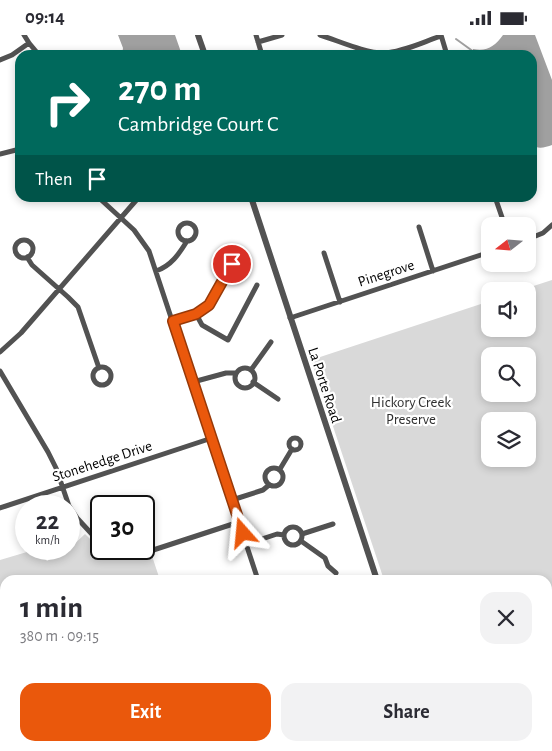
<!DOCTYPE html>
<meta charset="utf-8">
<style>
:root{--surface:#fff;--page:#f2f2f3;--text:#2b2b33;--muted:#7c7c81;--accent:#ea580c}
body{margin:0;font-family:"Alegreya Sans",sans-serif;background:var(--page);color:var(--text);height:100vh;display:flex;flex-direction:column;font-size:19px;white-space:nowrap}
*{box-sizing:border-box;margin:0}
p{font-size:16px;color:var(--muted)}
.icon{flex:none;width:28px;height:28px;fill:none;stroke:currentColor;stroke-width:2;stroke-linecap:round;stroke-linejoin:round}
.map{position:relative;flex:1;overflow:hidden}
.drawer{position:absolute;left:0px;top:540px;width:552px;height:176px;display:flex;flex-direction:column;background:var(--surface);border-radius:15px 15px 0 0;box-shadow:0 2px 8px #0003}
.drawer>*{flex:none}
.top-card{position:absolute;left:15px;top:15px;width:522px;height:152px;border-radius:15px;box-shadow:0 2px 8px #0003;background:#00695c;color:#fff;overflow:hidden}
.needle{width:32px;rotate:253deg}
.controls{position:absolute;left:481px;top:182px;display:grid;gap:10px}
.controls a{display:grid;place-items:center;width:55px;height:55px;border-radius:10px;background:var(--surface);box-shadow:0 2px 8px #0003;font-size:25px}
.speed{position:absolute;left:15px;top:460px;display:flex;gap:10px;font-size:25px;font-weight:700;text-align:center}
.speed>*{display:grid;place-content:center;width:65px;height:65px;border-radius:50%;background:var(--surface);box-shadow:0 2px 8px #0003;line-height:1}
.speed small{font-size:12px;font-weight:400}
.speed .limit{border:2px solid #111;border-radius:8px;background:#fff;color:#111}
.pin{position:absolute;display:grid;place-items:center;width:42px;height:42px;color:#fff;margin:-21px;border:2px solid #fff;border-radius:50%;box-shadow:0 1px 5px #0007}
.me{position:absolute;width:55px;margin:-28px;rotate:342deg;stroke-linejoin:round;filter:drop-shadow(0 0 4px #0008)}
.turn{display:flex;align-items:center;gap:18px;height:105px;padding:0 20px;font-size:22px}
.turn .icon{width:65px;height:65px;stroke-width:2.5}
.turn b{display:block;font-size:35px;line-height:42px}
.then{display:flex;align-items:center;height:48px;padding:0 20px;background:#0003;gap:10px;font-size:19px}
.round{display:grid;place-items:center;flex:none;width:52px;height:52px;border-radius:15px;background:var(--page)}
.head{display:flex;align-items:center;justify-content:space-between;height:85px;padding:0 20px}
h1{font-size:30px;font-weight:600;line-height:38px}
.button{display:flex;gap:10px;margin-top:auto;padding:10px 20px}
.button a{flex:1;height:58px;border-radius:15px;background:var(--accent);color:#fff;font-size:20px;font-weight:600;line-height:58px;text-align:center}
.button a+a{background:var(--page);color:var(--text)}
.status{display:flex;justify-content:space-between;align-items:center;height:35px;padding:0 25px;background:var(--surface);direction:ltr}
.status svg{height:14px;fill:currentColor}
.map>svg:first-child{display:block}
</style>
<div class="status"><b>09:14</b><svg viewBox="0 0 49 12"><path d="M0 12V9h3v3zM5 12V6h3v6zM10 12V3h3v9zM15 12V0h3v12zM26 1h20v11H26zM47 4h2v5h-2z"/></svg></div>
<div class="map">
<svg width="552" height="716" viewBox="0 0 552 716">
<rect width="100%" height="100%" fill="#fff"/>
<!-- green -->
<path fill="#d9d9d9" fill-rule="evenodd" d="M552 245V716H441L440 711H548V545H384L311 325 490 266V294H528V256H518ZM528 321V359H490V321ZM490 386H528V424H490Z
M85 499C106 520 122 528 152 521L160 545H5V666L0 661V525L37 514 47 526 69 514Z
M48 711H126L121 716H52Z"/>
<!-- water -->
<path fill="#a0a0a0" d="M118 0H175L182 20H122L123 13Z
M503 0H535L552 45V110C546 112 538 115 533 110L532 20H473V14C487 17 495 11 503 0Z"/>
<g fill="none" stroke-linecap="round" stroke-linejoin="round">
<!-- stream -->
<path stroke="#a0a0a0" stroke-width="2" d="M456 4 474 17"/>
<!-- minor -->
<path stroke="#525252" stroke-width="5" d="M24 0 29 8 39 20
M256 0 262 20
M320 0C339 6 365 18 384 18 403 17 423 7 441 1
M441 0 447 20
M258 7 282 0
M0 25 12 20 29 8
M0 119 20 114
M98 162 134 195 149 216 258 545
M495 162 505 191
M178 197a9 9 0 1 1 18 0a9 9 0 1 1-18 0Z
M419 192 433 236
M528 204 543 198 552 190
M15 214a9 9 0 1 1 18 0a9 9 0 1 1-18 0Z
M324 218 340 267
M27 222 32 230 68 262 78 272 99 333
M156 236C171 231 179 219 187 206
M196 279 202 290 228 305 257 250
M290 283 490 217
M173 286 196 279 209 270 232 229
M0 317 21 298 139 162
M93 341a9 9 0 1 1 18 0a9 9 0 1 1-18 0Z
M235 343a10 10 0 1 1 20 0a10 10 0 1 1-20 0Z
M251 335 271 307
M0 336 48 417 56 433 69 471 77 483 101 509
M193 347 226 338H236
M253 347 278 364
M289 409a6 6 0 1 1 12 0a6 6 0 1 1-12 0Z
M265 442a9 9 0 1 1 18 0a9 9 0 1 1-18 0Z
M280 434 292 414
M232 465 263 455 269 450
M0 473 212 403
M284 501a9 9 0 1 1 18 0a9 9 0 1 1-18 0Z
M302 499 333 489
M301 506 325 523 328 531 336 538
M247 509 277 499 284 500
M109 514 121 519H141L239 487
M0 666 5 671
M44 711 49 716
M339 711 342 716
M384 711 387 716
M28 716 33 711
M311 716 317 711"/>
<!-- tertiary -->
<path stroke="#525252" stroke-width="6" d="M198 0 205 20
M251 162 377 545
M431 711 433 716"/>
</g>
<g fill="none" stroke-linecap="round" stroke-linejoin="round">
<!-- route casing -->
<g stroke="#983908" stroke-width="12">
<path id="route" d="M232 229 209 270 196 279 173 286 243 498"/>
</g>
<!-- route -->
<use href="#route" stroke="#ea580c" stroke-width="9"/>
</g>
<g text-anchor="middle" stroke-width="4.5" stroke-linejoin="round" paint-order="stroke">
<!-- street labels -->
<g font-size="15" fill="#000" stroke="#fff">
<text transform="translate(386 238) rotate(-18)" y="5">Pinegrove</text>
<text transform="translate(325 350) rotate(72)" y="5">La Porte Road</text>
<text transform="translate(102 426) rotate(-18)" y="5">Stonehedge Drive</text>
</g>
<!-- park labels -->
<g font-size="15" fill="#303030" stroke="#fff">
<text x="411" y="372">Hickory Creek<tspan x="411" dy="17">Preserve</tspan></text>
</g>
</g>
</svg>
<div class="controls">
<a><svg class="needle" viewBox="-14 -14 28 28"><path d="M0-13l5 13h-10z" fill="#e53935"/><path d="M0 13l5-13h-10z" fill="#7c7c81"/></svg></a>
<a><svg class="icon" aria-label="sound" viewBox="0 0 24 24"><path d="M4 9h4l5-4v14l-5-4H4zM17 9q2 3 0 6"/></svg></a>
<a><svg class="icon" aria-label="search" viewBox="0 0 24 24"><circle cx="10" cy="10" r="6"/><path d="M15 15l6 6"/></svg></a>
<a><svg class="icon" aria-label="layers" viewBox="0 0 24 24"><path d="M12 4l9 5-9 5-9-5zM3 14l9 5 9-5"/></svg></a>
</div>
<div class="speed"><div>22<small>km/h</small></div><div class="limit">30</div></div>
<div class="pin" style="left:232px;top:229px;background:#d93025"><svg class="icon" aria-label="arrive" viewBox="0 0 24 24"><path d="M6 21V4h12l-3 4 3 4H6"/></svg></div>
<svg class="me" style="left:243px;top:498px" viewBox="-20 -20 40 40"><path d="M0-17L14 15 0 8-14 15z" fill="#ea580c" stroke="#fff" stroke-width="4"/></svg>
<div class="top-card">
<div class="turn"><svg class="icon" aria-label="right" viewBox="0 0 24 24"><path d="M7 20v-9h11M14 6l5 5-5 5"/></svg><div><b>270 m</b>Cambridge Court C</div></div>
<div class="then">Then<svg class="icon" aria-label="arrive" viewBox="0 0 24 24"><path d="M6 21V4h12l-3 4 3 4H6"/></svg></div>
</div>
<section class="drawer">
<div class="head"><div><h1>1 min</h1><p>380 m · 09:15</p></div><a class="round"><svg class="icon" aria-label="close" viewBox="0 0 24 24"><path d="M6 6l12 12M18 6L6 18"/></svg></a></div>
<div class="button"><a>Exit</a><a>Share</a></div>
</section>
</div>
